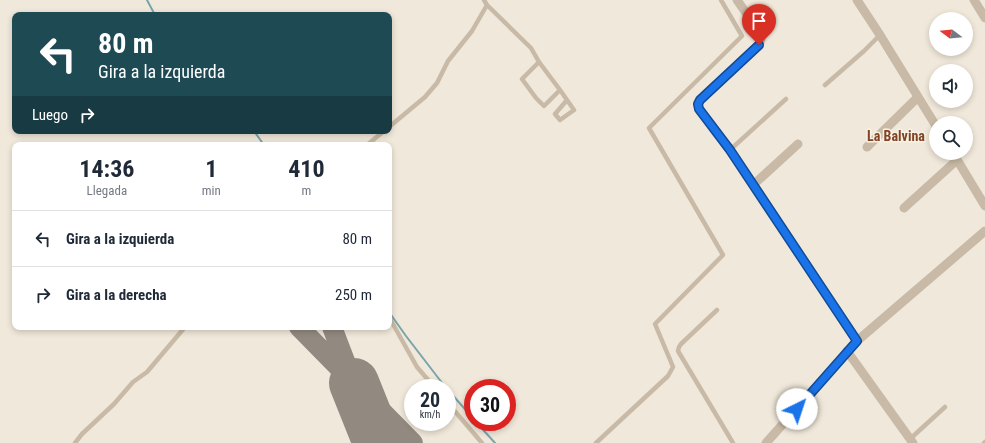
<!DOCTYPE html>
<html lang="es">
<style>
:root{--surface:#fff;--page:#f6f6f7;--text:#1f2937;--muted:#747a83;--line:#e0e1e3}
body{margin:0;font-family:"Roboto Condensed",sans-serif;background:var(--page);color:var(--text);height:100vh;display:flex;flex-direction:column;font-size:15px;white-space:nowrap}
*{box-sizing:border-box;margin:0}
p{font-size:13px;color:var(--muted)}
.icon{flex:none;width:22px;height:22px;fill:none;stroke:currentColor;stroke-width:2;stroke-linecap:round;stroke-linejoin:round}
.map{position:relative;flex:1;overflow:hidden}
.drawer{position:absolute;left:12px;top:142px;width:380px;height:188px;display:flex;flex-direction:column;background:var(--surface);border-radius:8px;box-shadow:0 2px 6px #0003}
.drawer>*{flex:none}
.guide{position:absolute;left:12px;top:12px;width:380px;height:122px;border-radius:8px;box-shadow:0 2px 6px #0003;background:#1e4a54;color:#fff;overflow:hidden}
.needle{width:26px;rotate:286deg}
.buttons{position:absolute;left:929px;top:12px;display:grid;gap:8px}
.buttons a{display:grid;place-items:center;width:44px;height:44px;border-radius:50%;background:var(--surface);box-shadow:0 2px 6px #0003;font-size:20px}
.speed{position:absolute;left:404px;top:379px;display:flex;gap:8px;font-size:20px;font-weight:700;text-align:center}
.speed>*{display:grid;place-content:center;width:52px;height:52px;border-radius:50%;background:var(--surface);box-shadow:0 2px 6px #0003;line-height:1}
.speed small{font-size:10px;font-weight:400}
.speed .limit{border:6px solid #d22;background:#fff;color:#111}
.pin{position:absolute;display:grid;place-items:center;width:34px;height:34px;color:#fff;margin:-41px -17px;border-radius:50% 50% 50% 0;rotate:-45deg;box-shadow:0 0 4px #0007}
.pin .icon{rotate:45deg}
.me{position:absolute;width:44px;margin:-22px;rotate:41deg;stroke-linejoin:round;filter:drop-shadow(0 0 3px #0008)}
.turn{display:flex;align-items:center;gap:14px;height:84px;padding:0 20px;font-size:18px}
.turn .icon{width:52px;height:52px;stroke-width:2.5}
.turn b{display:block;font-size:28px;line-height:34px}
.then{display:flex;align-items:center;height:38px;padding:0 20px;background:#0003;gap:8px;font-size:15px}
.eta{display:flex;justify-content:space-evenly;align-items:center;height:68px;text-align:center}
.eta b{font-size:24px;font-weight:700;line-height:28px}
ul{padding:0;list-style:none}
li{display:flex;align-items:center;gap:12px;height:56px;padding:0 20px;border-top:1px solid var(--line)}
li div{flex:1}
li b{display:block;font-size:15px}
li em{font-style:normal}
.map>svg:first-child{display:block}
</style>
<div class="map">
<svg width="985" height="443" viewBox="0 0 985 443">
<rect width="100%" height="100%" fill="#f0e8da"/>
<g fill="none" stroke-linecap="round" stroke-linejoin="round">
<!-- stream -->
<path stroke="#7aa4ac" stroke-width="2" d="M147 0 155 15
M254 131 264 145
M389 312 406 336 446 388
M447 389 473 418
M476 422 495 443"/>
<!-- taxiway -->
<path stroke="#928a80" stroke-width="20" d="M299 327 413 443
M332 327 350 374"/>
<!-- runway -->
<path stroke="#928a80" stroke-width="50" d="M354 383 378 443"/>
<!-- lane -->
<path stroke="#c8baa6" stroke-width="4.5" d="M487 5 531 48 539 62 522 79 536 98 544 106 560 90 539 62
M825 85 864 51 880 35
M560 90 567 100 555 114 560 120 574 110 567 100
M389 127 425 97 437 83 448 61 472 31 487 5 484 0
M367 145 384 131
M730 150 786 99
M717 310 681 344 679 347 678 351 733 443
M389 317 417 367 435 388
M447 402 482 443
M910 439 945 407
M75 443 82 434 114 404 133 382 147 372 185 327
M596 443 668 376 673 367 671 362 655 324 723 255 649 128 742 36 721 0
M984 443 985 442"/>
<!-- street -->
<path stroke="#c8baa6" stroke-width="9" d="M737 0 760 33 761 39 759 45 700 100 698 104 699 109 730 150 857 341
M857 0 880 35 936 126
M974 0 985 18
M867 147 918 97
M953 153 985 206
M753 185 798 144
M904 208 957 160
M847 351 913 443
M766 443 857 341 985 231"/>
</g>
<g fill="none" stroke-linecap="round" stroke-linejoin="round">
<!-- route casing -->
<g stroke="#114b97" stroke-width="10">
<path id="route" d="M759 45 700 100 698 104 699 109 730 150 857 341 797 409"/>
</g>
<!-- route -->
<use href="#route" stroke="#1a73e8" stroke-width="7"/>
</g>
<g text-anchor="middle" stroke-width="3" stroke-linejoin="round" paint-order="stroke">
<!-- quarter labels -->
<g font-size="14" font-weight="bold" fill="#804423" stroke="#f8f2e6">
<text x="896" y="141">La Balvina</text>
</g>
</g>
</svg>
<div class="buttons">
<a><svg class="needle" viewBox="-14 -14 28 28"><path d="M0-13l5 13h-10z" fill="#e53935"/><path d="M0 13l5-13h-10z" fill="#747a83"/></svg></a>
<a><svg class="icon" aria-label="sound" viewBox="0 0 24 24"><path d="M4 9h4l5-4v14l-5-4H4zM17 9q2 3 0 6"/></svg></a>
<a><svg class="icon" aria-label="search" viewBox="0 0 24 24"><circle cx="10" cy="10" r="6"/><path d="M15 15l6 6"/></svg></a>
</div>
<div class="speed"><div>20<small>km/h</small></div><div class="limit">30</div></div>
<div class="pin" style="left:759px;top:45px;background:#d93025"><svg class="icon" aria-label="arrive" viewBox="0 0 24 24"><path d="M6 21V4h12l-3 4 3 4H6"/></svg></div>
<svg class="me" style="left:797px;top:409px" viewBox="-20 -20 40 40"><circle r="19" fill="#fff"/><path d="M0-13L10 11 0 6-10 11z" fill="#1a73e8"/></svg>
<div class="guide">
<div class="turn"><svg class="icon" aria-label="left" viewBox="0 0 24 24"><path d="M17 20v-9H6M10 6l-5 5 5 5"/></svg><div><b>80 m</b>Gira a la izquierda</div></div>
<div class="then">Luego<svg class="icon" aria-label="right" viewBox="0 0 24 24"><path d="M7 20v-9h11M14 6l5 5-5 5"/></svg></div>
</div>
<section class="drawer">
<div class="eta">
<div><b>14:36</b><p>Llegada</p></div>
<div><b>1</b><p>min</p></div>
<div><b>410</b><p>m</p></div>
</div>
<ul>
<li><svg class="icon" aria-label="left" viewBox="0 0 24 24"><path d="M17 20v-9H6M10 6l-5 5 5 5"/></svg><div><b>Gira a la izquierda</b></div><em>80 m</em></li>
<li><svg class="icon" aria-label="right" viewBox="0 0 24 24"><path d="M7 20v-9h11M14 6l5 5-5 5"/></svg><div><b>Gira a la derecha</b></div><em>250 m</em></li>
</ul>
</section>
</div>
